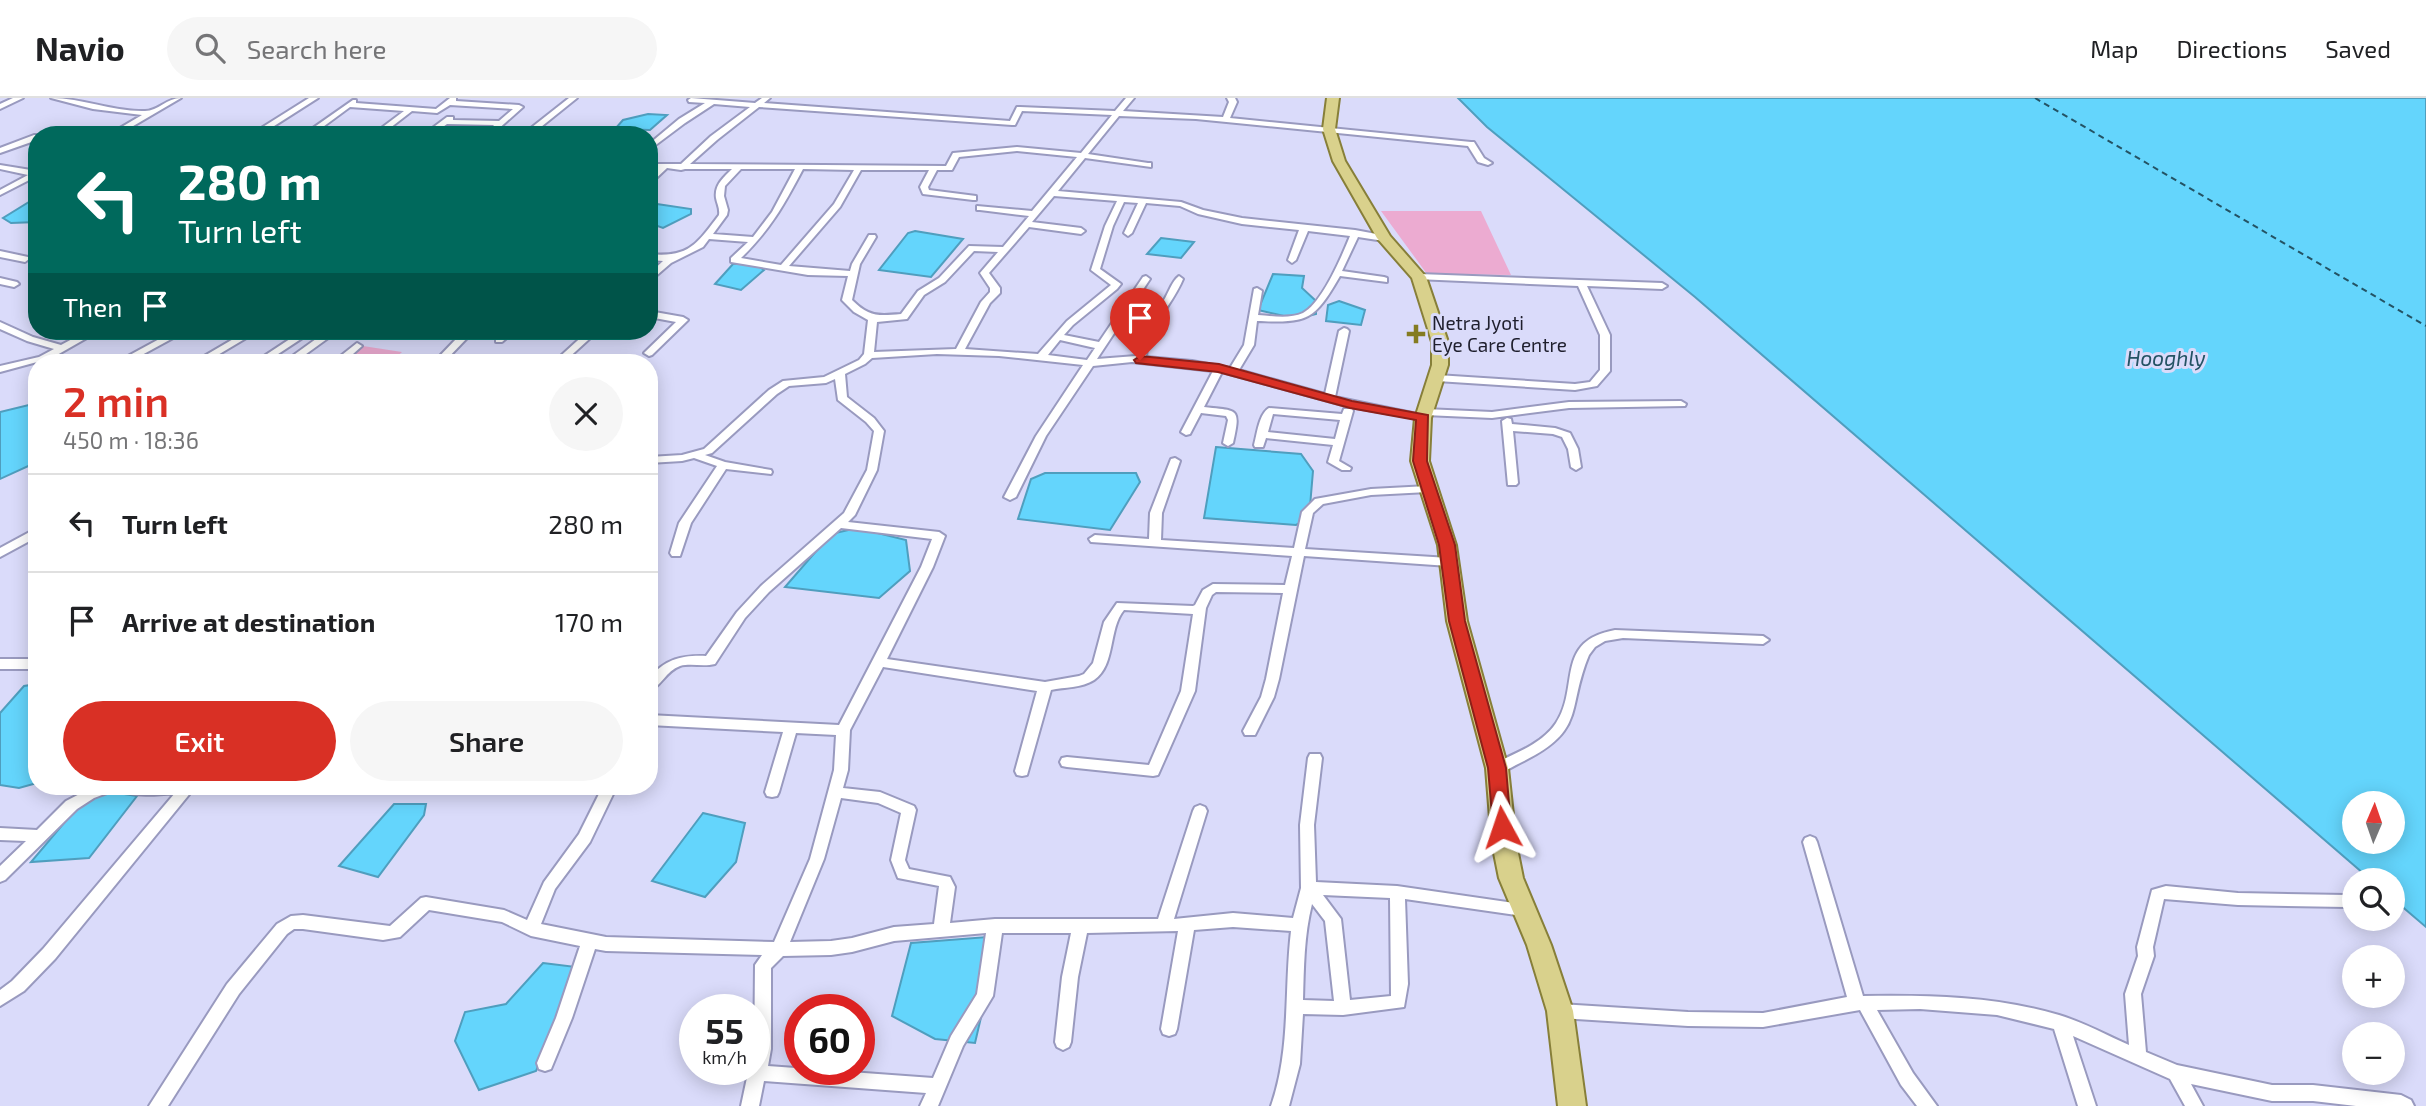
<!DOCTYPE html>
<meta charset="utf-8">
<style>
:root{--surface:#fff;--page:#f6f6f6;--text:#202124;--muted:#757577;--line:#e0e0e0;--accent:#d93025}
body{margin:0;font-family:"Exo 2",sans-serif;background:var(--page);color:var(--text);height:100vh;display:flex;flex-direction:column;font-size:26px;white-space:nowrap}
*{box-sizing:border-box;margin:0}
p{font-size:23px;color:var(--muted)}
.icon{flex:none;width:38px;height:38px;fill:none;stroke:currentColor;stroke-width:2;stroke-linecap:round;stroke-linejoin:round}
.map{position:relative;flex:1;overflow:hidden}
.details{position:absolute;left:28px;top:256px;width:630px;height:441px;display:flex;flex-direction:column;background:var(--surface);border-radius:28px;box-shadow:0 4px 18px #0003}
.details>*{flex:none}
.top-card{position:absolute;left:28px;top:28px;width:630px;height:214px;border-radius:28px;box-shadow:0 4px 18px #0003;background:#00695c;color:#fff;overflow:hidden}
.needle{width:46px;rotate:2deg}
.controls{position:absolute;left:2342px;top:693px;display:grid;gap:14px}
.controls a{display:grid;place-items:center;width:63px;height:63px;border-radius:50%;background:var(--surface);box-shadow:0 4px 18px #0003;font-size:35px}
.speed{position:absolute;left:679px;top:896px;display:flex;gap:14px;font-size:35px;font-weight:700;text-align:center}
.speed>*{display:grid;place-content:center;width:91px;height:91px;border-radius:50%;background:var(--surface);box-shadow:0 4px 18px #0003;line-height:1}
.speed small{font-size:18px;font-weight:400}
.speed .limit{border:10px solid #d22;background:#fff;color:#111}
.pin{position:absolute;display:grid;place-items:center;width:60px;height:60px;color:#fff;margin:-72px -30px;border-radius:50% 50% 50% 0;rotate:-45deg;box-shadow:0 0 7px #0007}
.pin .icon{rotate:45deg}
.me{position:absolute;width:77px;margin:-38px;rotate:355deg;stroke-linejoin:round;filter:drop-shadow(0 0 5px #0008)}
.turn{display:flex;align-items:center;gap:24px;height:147px;padding:0 35px;font-size:32px}
.turn .icon{width:91px;height:91px;stroke-width:2.5}
.turn b{display:block;font-size:49px;line-height:60px}
.then{display:flex;align-items:center;height:66px;padding:0 35px;background:#0003;gap:14px;font-size:26px}
.round{display:grid;place-items:center;flex:none;width:74px;height:74px;border-radius:37px;background:var(--page)}
.headline{display:flex;align-items:center;justify-content:space-between;height:119px;padding:0 35px}
h1{font-size:42px;font-weight:600;line-height:52px;color:var(--accent)}
.button{display:flex;gap:14px;margin-top:auto;padding:14px 35px}
.button a{flex:1;height:80px;border-radius:42px;background:var(--accent);color:#fff;font-size:28px;font-weight:600;line-height:80px;text-align:center}
.button a+a{background:var(--page);color:var(--text)}
ul{padding:0;list-style:none}
li{display:flex;align-items:center;gap:21px;height:98px;padding:0 35px;border-top:2px solid var(--line)}
li div{flex:1}
li b{display:block;font-size:26px}
li em{font-style:normal}
header{display:flex;align-items:center;gap:42px;box-sizing:border-box;height:98px;padding:0 35px;background:var(--surface);border-bottom:2px solid var(--line)}
header strong{font-size:33px}
nav{display:flex;gap:38px;margin-inline-start:auto;font-size:24px}
.search{width:490px;height:63px;background:var(--page);display:flex;align-items:center;gap:18px;box-sizing:border-box;padding:0 24px;border-radius:38px;color:var(--muted);font-size:26px}
.map>svg:first-child{display:block}
</style>
<header>
<strong>Navio</strong>
<div class="search"><svg class="icon" aria-label="search" viewBox="0 0 24 24"><circle cx="10" cy="10" r="6"/><path d="M15 15l6 6"/></svg>Search here</div>
<nav><a>Map</a><a>Directions</a><a>Saved</a></nav>
</header>
<div class="map">
<svg width="2426" height="1008" viewBox="0 0 2426 1008">
<rect width="100%" height="100%" fill="#dadbfa"/>
<!-- green -->
<path fill="#ecabd1" d="M1381 113H1481L1511 177 1427 176Z
M363 248 402 254 391 264H343Z"/>
<!-- water -->
<path fill="#64d5fc" stroke="#4f9ebe" stroke-width="2" fill-rule="evenodd" d="M1458 0H2426V829L2392 800V782H2371L1695 199 1487 29ZM2354 705H2392V744H2354Z
M648 16 667 17 650 32 615 31 623 22Z
M37 99V124L11 125 3 120Z
M657 106 691 111V116L663 130 649 125V117Z
M915 133 963 141 931 179 879 172 908 135Z
M1161 140 1194 144 1181 160 1147 156Z
M754 165 764 172 741 192 715 186 733 166Z
M1273 176 1304 178 1302 190 1316 203V216L1297 221 1258 212Z
M1339 203 1365 212 1361 227 1326 223 1328 207Z
M37 305V364L0 381V314Z
M1216 349 1301 356 1313 373 1309 420 1296 427 1204 420Z
M1045 375H1136L1140 384 1110 432 1018 421 1031 381Z
M857 430 906 442 910 473 879 500 785 489 831 436Z
M37 586V685L19 690 0 687V615L24 588Z
M105 693 137 698 89 760 31 764 80 706Z
M394 706H426L424 717 378 779 339 768Z
M703 715 745 725 736 764 705 799 652 783Z
M1000 838 975 945 935 941 892 918 911 845Z
M543 865 576 869 536 973 479 992 455 943 465 914 506 906Z"/>
<g fill="none" stroke-linecap="round" stroke-linejoin="round">
<!-- ferry -->
<path stroke="#245364" stroke-width="2" stroke-dasharray="6 4.5" stroke-linecap="butt" d="M2035 0 2426 228"/>
<!-- minor casing -->
<g stroke="#999abf" stroke-width="4">
<path id="minor" d="M13 0H23L0 11V6Z
M51 0C83 0 114 14 145 13 158 13 167 0 181 0L123 34 171 35 175 37H108L142 17 93 11Z
M309 0H318L260 37H250Z
M450 0H456V3L519 7 523 9 495 34 511 37H485L494 27 447 26 432 37H423L447 19H453V22L499 23 513 11 450 7 437 15 412 13 381 37H372L404 13 350 9 312 37H303L353 2H356V5L436 11Z
M569 0H577L531 37H522Z
M691 0 755 5 762 0H770L764 5 1010 23 1017 9H1020L1115 13 1126 0H1134L1123 13 1223 19 1229 4 1227 0H1235L1237 4 1230 20 1471 44H1474L1484 60 1492 65 1488 67 1478 64 1468 48 1196 21 1119 18 1088 56 1148 65H1151V69L1085 60 1058 93 1181 104 1203 112 1242 120 1355 132 1387 138 1388 140 1384 143 1358 139 1342 173 1384 179 1387 180V184L1340 178C1314 223 1308 225 1257 223L1254 247 1239 272 1325 296 1339 233 1344 230 1347 231 1349 233 1335 299 1427 318V322L1350 309 1222 274 1204 309C1238 313 1241 309 1233 345L1228 348 1223 345 1228 322 1226 318 1201 315 1190 336 1186 337 1181 334 1213 273 1132 264 1093 268 1046 338 1016 399 1010 402 1004 399 1036 338 1083 267 999 258 937 256 872 260 865 266 845 276 847 299 874 320 884 333 877 372 855 417 848 424 939 434 945 438 933 469 887 561 1045 584 1079 578 1084 576 1093 565 1104 524 1117 505 1193 508 1195 507 1203 492 1213 486 1285 487 1292 458 1091 444 1089 441 1095 437 1149 441 1150 415 1171 361 1175 360 1180 363 1162 415 1161 442 1294 450 1302 414 1315 401 1371 391 1428 388 1434 391 1428 394 1371 397 1323 406 1313 415 1305 451 1449 460 1455 464 1449 468 1304 458 1279 581 1274 599 1255 637H1245L1243 633 1261 599 1266 581 1283 495 1216 494 1212 497 1206 510 1195 593 1158 677 1153 678 1067 669 1062 668 1060 664 1062 660 1067 659 1149 667 1181 593 1193 516 1124 512C1108 531 1116 567 1094 582 1082 590 1064 589 1051 592L1027 677 1022 678 1017 677 1015 673 1037 593 883 569 850 632 848 672 843 690 880 694 914 708 916 712 905 762 909 771 950 779 955 789 950 825 995 821H1158L1193 713 1195 709 1200 707 1205 709 1207 713 1174 821 1233 815 1293 820 1301 790 1300 727 1308 660 1310 656H1320L1322 660 1314 727 1316 784 1397 788 1528 807 1531 812 1528 817 1523 818 1405 801 1408 886 1404 909 1343 917 1303 916 1300 966 1289 1008H1271C1291 951 1284 892 1291 833L1233 829 1194 832 1177 931 1175 936 1169 938 1163 936 1161 931 1178 833 1087 835 1078 879 1071 944 1069 949 1063 952 1057 949 1055 944 1062 879 1071 835H1002L993 898 963 948 938 1008H920L926 995 764 983 759 1008H741L748 975 750 971H754L755 867 762 857 606 853 595 851 572 920 551 971 545 973 539 971 537 965 556 920 580 848 531 838 502 824 429 812 400 839 383 842 303 831H294L287 836 239 896 168 1008H149L227 886 277 826 291 818 303 817 390 828 421 800 426 799 504 812 527 822 544 784 579 736 603 688H617L590 744 555 791 541 826 606 839 774 844 810 761 834 672 836 637 796 635 779 694 777 698 772 699 767 698 765 694 783 634 649 627V617L839 627 921 469 932 441 841 430 769 494 745 520 715 566C703 569 691 565 680 568 666 573 661 588 649 594V580C666 561 682 557 706 558L737 514 761 488 844 415 867 372 874 333 866 324 838 302 835 281 826 285 789 288 777 296 712 355 705 357 725 364 771 372 772 374 771 376 726 371 691 425 680 458H672L670 455 679 425 717 368 694 360 682 363 649 365V359L682 357 704 351 769 292 783 283 824 279 859 262 864 256 868 222 854 214 842 202 848 178 808 177 731 164V160L748 144 709 141 703 149 671 165 649 184V176L663 163 649 162V156C689 160 697 146 719 117 720 110 717 106 716 100 714 87 724 79 732 71H685L681 72 667 70 649 87V80L658 70H649V66H681L711 38 750 9 714 6 685 25 649 52V46L679 21 705 5 689 4 688 2ZM759 9 1012 27H1015L1022 13 1112 17 1081 55 1017 49 953 55 946 68 690 66 717 42ZM1017 53 1077 59 1032 113 977 108V112H980L1029 118 1003 149 969 148 939 180 918 193 901 216C878 218 869 219 852 202L860 166 876 139 875 137H869L852 166 850 173 789 168 840 109 861 72H929L920 89 923 96 973 102H976V98L929 92 928 89 937 72H952L959 59ZM741 71H795L772 114 753 139 713 136 727 117 728 112 724 98 725 88ZM803 71 854 72 834 106 781 167 741 160C770 132 784 107 803 71ZM1054 98 1117 103 1105 128 1091 172 1111 187 1067 223 1038 256 965 251 990 205 1000 195V190L989 175 1029 129 1081 136 1085 133 1081 130 1032 124ZM1124 104 1138 105 1124 135 1128 138 1132 135 1146 105 1180 108 1198 116 1242 126 1299 132 1288 162 1292 165 1296 162 1308 133 1350 138C1342 158 1322 205 1303 215 1290 221 1272 218 1258 217L1262 193 1257 190 1254 191 1244 247 1230 270 1192 263 1146 259C1148 228 1172 208 1183 181L1179 178C1172 183 1169 194 1164 202 1151 221 1138 235 1136 258L1097 261 1150 181 1146 178 1143 179 1099 244 1064 237 1073 227 1117 191 1121 186 1100 171 1113 128ZM974 153 998 154 980 175 990 190V194L981 204 956 251 874 254 877 224 907 221 924 197 945 184ZM1060 242 1095 250 1087 262 1048 257ZM841 700 878 705 901 715 891 762 898 780 939 788 934 826 894 829 852 840 831 843 790 844 824 761ZM1323 797 1390 800 1391 898 1350 902 1341 821ZM1312 806 1325 823 1334 903 1303 902C1304 869 1304 838 1312 806ZM986 835 977 896 951 938 933 980 768 968 771 951V870L783 858 831 857 852 854 894 843Z
M34 37H37V42L0 55V50Z
M0 67 37 73V78L0 97V92L28 77 0 71Z
M0 153 28 159 29 161 25 164 0 159Z
M1419 176 1662 185 1667 188 1662 191 1587 188 1610 237V273L1597 288 1575 292 1437 283 1432 280 1437 277 1575 286 1590 284 1600 272V237L1578 188 1416 181 1415 179Z
M0 180 17 184 19 186 14 189 0 186Z
M649 213 683 219 688 222 652 257 649 258 644 255 646 253 676 224 649 219Z
M0 224 33 239 61 247 87 233H99L50 261 52 264H37L0 274V268L39 259 54 251 27 243 0 231Z
M174 233H186L129 264H117Z
M247 233H258L206 264H194Z
M302 233H313L266 264H255Z
M327 233H338L295 264H284Z
M422 233C437 232 456 231 469 238L444 264H434L457 240 427 236Z
M504 233H515L502 244H496V240Z
M588 233H598L564 264H554Z
M357 245 362 248 344 264H333Z
M1681 303 1686 306 1685 308 1569 310 1492 320 1425 317 1420 314 1425 311 1492 314 1569 304Z
M1269 310 1342 316 1344 311H1352L1353 313 1339 363 1351 370 1350 372H1342L1328 364 1333 347 1266 340 1263 349H1255L1254 347C1257 336 1259 316 1269 310ZM1273 316 1340 322 1335 341 1268 334Z
M1507 320 1511 321 1512 326 1555 330 1570 335 1578 351 1581 369 1576 372 1571 369 1568 351 1562 339 1553 336 1513 333 1518 385 1516 387H1508L1502 323Z
M37 430V439L0 459V450Z
M1615 532 1763 538 1769 542 1763 546 1623 540 1605 543 1595 549 1589 557C1566 612 1587 632 1522 664 1513 668 1502 677 1492 674L1490 670 1492 666C1514 656 1542 646 1556 625 1580 589 1554 543 1615 532Z
M0 561H37V571H0Z
M95 688H196L55 861 24 893 0 908V892L12 883 43 851 175 695C157 697 134 699 118 691L94 700 77 711 5 782 0 784V768L26 743 0 742V730L37 732 66 703Z
M1810 738 1815 740 1817 744 1863 898C1929 897 1995 898 2059 917 2083 924 2106 937 2129 947L2125 896 2138 858 2137 849 2152 792 2166 788 2238 795 2346 797 2351 798 2354 803 2351 808 2346 809 2238 807 2164 801 2153 849 2154 858 2141 896 2146 954 2177 967 2272 987H2313L2401 997 2411 1002 2414 1008H2356L2313 1003H2272L2191 986 2203 1008H2185L2170 981 2073 938 2096 1008H2078L2054 931 1997 917 1920 911 1877 912 1913 975 1937 1008H1917L1901 987 1860 912 1763 929 1688 928 1560 920 1554 918 1552 913 1554 908 1560 906 1688 914 1763 915 1847 899 1803 744 1805 740Z"/>
</g>
<!-- primary casing -->
<g stroke="#877f39" stroke-width="4">
<path id="primary" d="M1327 0H1339L1335 31 1345 63 1390 138 1426 179 1448 244V267L1431 320 1429 363 1456 447 1467 523 1508 670 1516 745 1523 780 1551 847 1573 913 1586 1008H1558L1547 913 1527 847 1499 780 1492 745 1486 670 1447 523 1438 447 1411 363 1415 320 1432 267V244L1412 180 1377 140 1333 63 1323 31Z"/>
</g>
<!-- minor -->
<use href="#minor" fill="#fff" fill-rule="evenodd"/>
<!-- primary -->
<use href="#primary" fill="#d9d18c" fill-rule="evenodd"/>
</g>
<!-- route -->
<path fill="#d93025" stroke="#8d1f18" stroke-width="2" d="M1140 258 1219 266 1352 303 1428 317 1427 363 1455 447 1465 523 1506 670 1511 729 1509 734 1502 736 1495 734 1493 729 1488 670 1449 523 1439 447 1413 363 1416 322 1350 310 1218 274 1136 265 1134 262Z"/>
<!-- markers -->
<path fill="#847b21" stroke="#dadbfa" stroke-width="2.5" d="M1412.5 225.5h7v7h7v7h-7v7h-7v-7h-7v-7h7z"/>
<g text-anchor="middle" stroke-width="6" stroke-linejoin="round" paint-order="stroke">
<!-- far-poi labels -->
<g font-size="19" fill="#1f1f2d" stroke="#dadbfa" text-anchor="start">
<text x="1432" y="232">Netra Jyoti<tspan x="1432" dy="22">Eye Care Centre</tspan></text>
</g>
<!-- far-water labels -->
<g font-size="21" font-style="italic" fill="#245364" stroke="#dadbfa">
<text x="2166" y="268">Hooghly</text>
</g>
</g>
</svg>
<div class="controls">
<a><svg class="needle" viewBox="-14 -14 28 28"><path d="M0-13l5 13h-10z" fill="#e53935"/><path d="M0 13l5-13h-10z" fill="#757577"/></svg></a>
<a><svg class="icon" aria-label="search" viewBox="0 0 24 24"><circle cx="10" cy="10" r="6"/><path d="M15 15l6 6"/></svg></a>
<a>+</a>
<a>−</a>
</div>
<div class="speed"><div>55<small>km/h</small></div><div class="limit">60</div></div>
<div class="pin" style="left:1140px;top:262px;background:#d93025"><svg class="icon" aria-label="arrive" viewBox="0 0 24 24"><path d="M6 21V4h12l-3 4 3 4H6"/></svg></div>
<svg class="me" style="left:1502px;top:729px" viewBox="-20 -20 40 40"><path d="M0-17L14 15 0 8-14 15z" fill="#d93025" stroke="#fff" stroke-width="4"/></svg>
<div class="top-card">
<div class="turn"><svg class="icon" aria-label="left" viewBox="0 0 24 24"><path d="M17 20v-9H6M10 6l-5 5 5 5"/></svg><div><b>280 m</b>Turn left</div></div>
<div class="then">Then<svg class="icon" aria-label="arrive" viewBox="0 0 24 24"><path d="M6 21V4h12l-3 4 3 4H6"/></svg></div>
</div>
<section class="details">
<div class="headline"><div><h1>2 min</h1><p>450 m · 18:36</p></div><a class="round"><svg class="icon" aria-label="close" viewBox="0 0 24 24"><path d="M6 6l12 12M18 6L6 18"/></svg></a></div>
<ul>
<li><svg class="icon" aria-label="left" viewBox="0 0 24 24"><path d="M17 20v-9H6M10 6l-5 5 5 5"/></svg><div><b>Turn left</b></div><em>280 m</em></li>
<li><svg class="icon" aria-label="arrive" viewBox="0 0 24 24"><path d="M6 21V4h12l-3 4 3 4H6"/></svg><div><b>Arrive at destination</b></div><em>170 m</em></li>
</ul>
<div class="button"><a>Exit</a><a>Share</a></div>
</section>
</div>
